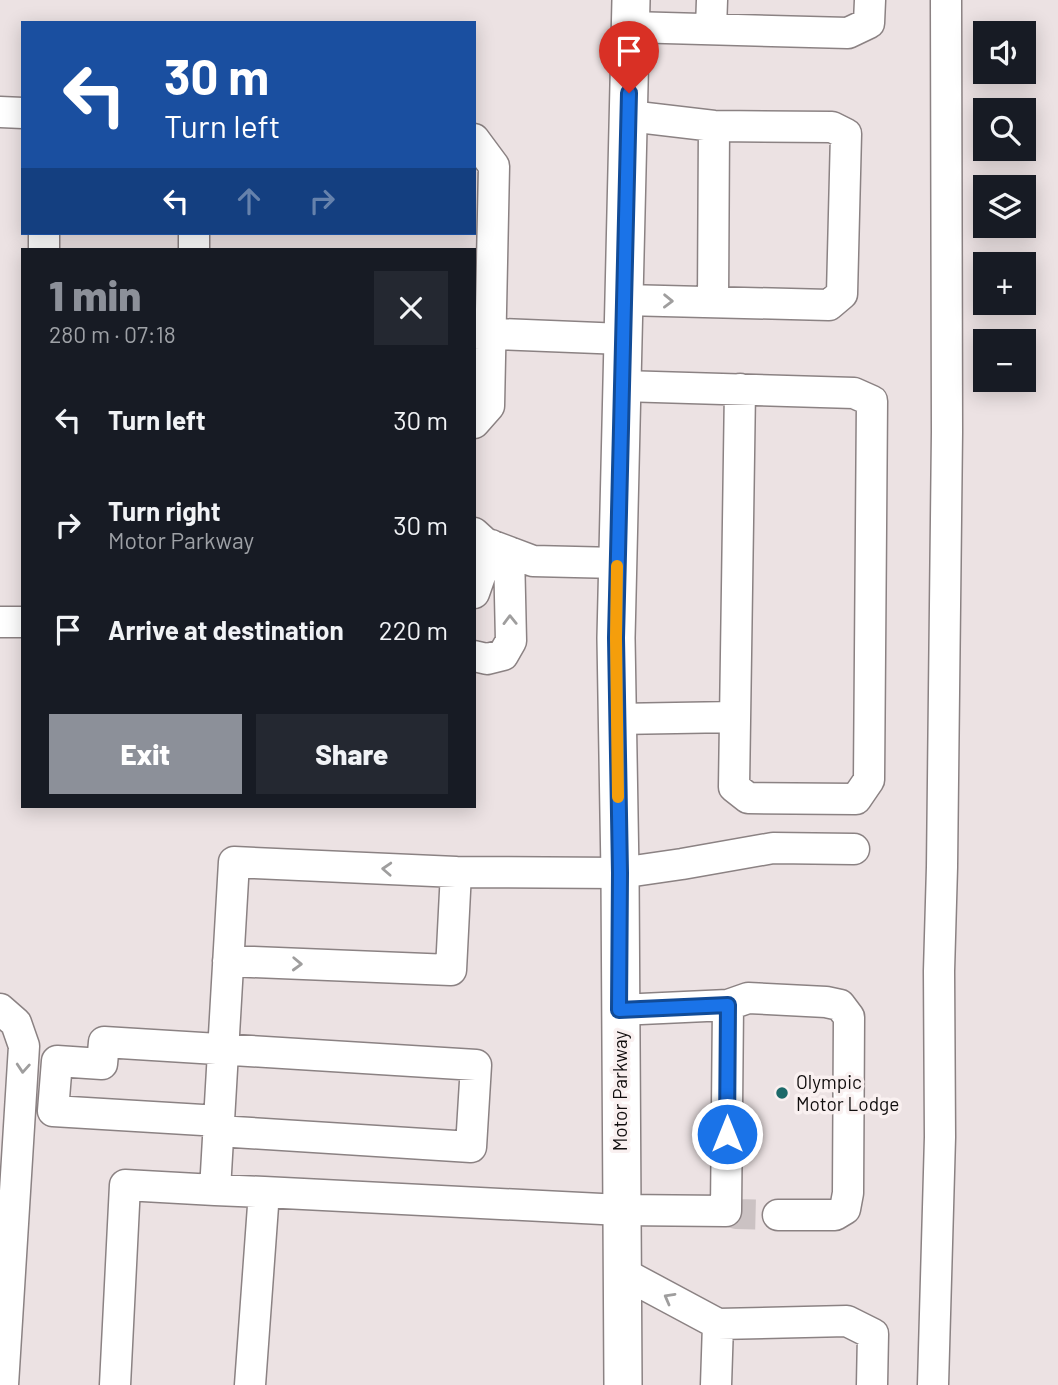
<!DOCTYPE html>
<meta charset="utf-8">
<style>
:root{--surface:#171b24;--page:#242831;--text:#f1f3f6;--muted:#9ea1a6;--accent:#8c9099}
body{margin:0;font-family:Barlow,sans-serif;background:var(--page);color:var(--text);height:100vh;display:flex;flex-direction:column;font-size:26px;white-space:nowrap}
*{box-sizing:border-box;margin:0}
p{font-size:23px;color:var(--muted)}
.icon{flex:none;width:38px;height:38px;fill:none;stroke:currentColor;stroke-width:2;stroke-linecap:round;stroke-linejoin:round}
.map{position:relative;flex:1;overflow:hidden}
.side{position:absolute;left:21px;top:248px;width:455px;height:560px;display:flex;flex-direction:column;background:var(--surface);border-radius:0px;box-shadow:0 4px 18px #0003}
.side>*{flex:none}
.guide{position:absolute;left:21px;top:21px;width:455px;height:214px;border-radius:0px;box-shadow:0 4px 18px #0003;background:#1a4fa0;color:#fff;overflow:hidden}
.buttons{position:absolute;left:973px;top:21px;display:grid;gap:14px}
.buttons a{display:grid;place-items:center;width:63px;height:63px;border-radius:0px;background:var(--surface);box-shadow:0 4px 18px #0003;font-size:35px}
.pin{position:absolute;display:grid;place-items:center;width:60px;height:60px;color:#fff;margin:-72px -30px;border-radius:50% 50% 50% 0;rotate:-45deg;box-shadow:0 0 7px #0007}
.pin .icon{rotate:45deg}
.me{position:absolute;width:77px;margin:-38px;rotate:0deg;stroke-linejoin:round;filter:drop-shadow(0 0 5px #0008)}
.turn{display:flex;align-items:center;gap:24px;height:147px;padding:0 28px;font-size:32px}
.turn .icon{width:91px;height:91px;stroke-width:2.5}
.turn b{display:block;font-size:49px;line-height:60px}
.lanes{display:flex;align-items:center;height:66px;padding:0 28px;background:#0003;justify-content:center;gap:35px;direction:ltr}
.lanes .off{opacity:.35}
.round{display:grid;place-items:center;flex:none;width:74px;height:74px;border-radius:0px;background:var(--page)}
.headline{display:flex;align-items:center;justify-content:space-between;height:119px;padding:0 28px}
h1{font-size:42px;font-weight:800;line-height:52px;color:var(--accent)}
.primary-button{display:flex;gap:14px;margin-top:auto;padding:14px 28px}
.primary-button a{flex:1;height:80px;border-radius:0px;background:var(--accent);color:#fff;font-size:28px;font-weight:800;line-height:80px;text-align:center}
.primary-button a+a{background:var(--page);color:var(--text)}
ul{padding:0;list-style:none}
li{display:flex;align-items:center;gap:21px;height:105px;padding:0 28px}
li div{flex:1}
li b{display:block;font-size:26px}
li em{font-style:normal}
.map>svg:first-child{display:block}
</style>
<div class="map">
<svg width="1058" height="1385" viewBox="0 0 1058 1385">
<rect width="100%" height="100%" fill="#ece2e3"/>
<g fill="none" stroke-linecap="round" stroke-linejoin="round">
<!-- minor-tunnel -->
<path stroke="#cbc2c3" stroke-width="30" stroke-dasharray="30 15" stroke-linecap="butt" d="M726 1211 736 1214 778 1215"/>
<!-- minor casing -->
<g stroke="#8b8283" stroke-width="33">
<path id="minor" d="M630 27 848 33 869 23 870 0
M711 29 712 0
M0 112 23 113
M474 139 494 166 489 406 474 423
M44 250V233
M194 250V233
M624 300 829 305 842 294 846 134 832 127 714 126 629 116
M713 302 714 126
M474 333 623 339
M622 386 854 393 872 401 869 780 856 799 748 798 734 787 740 389
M474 533 485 543 533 561 617 563
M474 593 491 545
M0 622H23
M474 656 487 659 503 655 511 641 509 552
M616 719 735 717
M228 961 451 970 456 872
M728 1005 748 998 826 1002 840 1005 849 1017 848 1193 845 1209 835 1215H778
M0 1009 16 1023 24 1046 3 1385
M218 1131 471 1147 476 1065 104 1042 102 1064 57 1061 53 1111 219 1121
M264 1192 215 1190 234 862 456 872 620 873 682 864 773 848 854 849
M621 1272 718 1324 847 1321 873 1334 872 1385
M115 1385 125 1185 215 1190
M250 1385 264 1192 621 1210 726 1211 728 1005 619 1010
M716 1385 718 1324
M933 1385 940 1137 939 971 942 867 947 432 946 0"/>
</g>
<!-- major casing -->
<g stroke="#8b8283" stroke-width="40">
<path id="major" d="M623 1385 620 873 616 638 631 0"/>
</g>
<!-- minor -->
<use href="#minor" stroke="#fff" stroke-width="30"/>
<!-- major -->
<use href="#major" stroke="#fff" stroke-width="37"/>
</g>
<!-- one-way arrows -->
<defs><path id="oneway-chevron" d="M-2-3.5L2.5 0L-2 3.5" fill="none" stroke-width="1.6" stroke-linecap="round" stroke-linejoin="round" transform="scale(1.75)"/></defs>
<g stroke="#9f9e9e">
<use href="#oneway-chevron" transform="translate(668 301) rotate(1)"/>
<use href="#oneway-chevron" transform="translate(510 620) rotate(-91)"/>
<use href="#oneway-chevron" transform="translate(387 869) rotate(-177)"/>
<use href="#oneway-chevron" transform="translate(297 964) rotate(2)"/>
<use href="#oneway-chevron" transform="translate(23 1068) rotate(94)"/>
<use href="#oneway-chevron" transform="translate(669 1298) rotate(-151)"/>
</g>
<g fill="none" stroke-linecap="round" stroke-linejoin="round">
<!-- route casing -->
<g stroke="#114b97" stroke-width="18">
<path id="route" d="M629 93 616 638 620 873 619 1010 728 1005 727 1134"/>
</g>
<!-- route -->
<use href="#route" stroke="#1a73e8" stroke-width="12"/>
<!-- slow -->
<path stroke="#f59e0b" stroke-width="12" d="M617 566 616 638 618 797"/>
</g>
<!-- markers -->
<circle fill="#1c6969" stroke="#f9f0f0" stroke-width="2.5" cx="782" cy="1093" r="7"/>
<g text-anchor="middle" stroke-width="7" stroke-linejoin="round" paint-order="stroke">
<!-- poi labels -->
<g font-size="19" fill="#100d0d" stroke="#f9f0f0" text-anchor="start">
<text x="796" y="1089">Olympic<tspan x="796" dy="22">Motor Lodge</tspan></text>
</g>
<!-- street labels -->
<g font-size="19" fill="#100d0d" stroke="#f9f0f0">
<text transform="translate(620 1091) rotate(-90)" y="7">Motor Parkway</text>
</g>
</g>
</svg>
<div class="buttons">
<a><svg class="icon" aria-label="sound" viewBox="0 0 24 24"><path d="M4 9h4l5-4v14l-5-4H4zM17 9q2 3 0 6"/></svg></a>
<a><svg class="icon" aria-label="search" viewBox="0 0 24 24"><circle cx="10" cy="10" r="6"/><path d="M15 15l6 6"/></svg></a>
<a><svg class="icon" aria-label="layers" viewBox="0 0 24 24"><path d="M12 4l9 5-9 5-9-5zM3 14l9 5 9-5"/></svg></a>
<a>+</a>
<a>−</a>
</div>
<div class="pin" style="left:629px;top:93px;background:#d93025"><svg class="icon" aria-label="arrive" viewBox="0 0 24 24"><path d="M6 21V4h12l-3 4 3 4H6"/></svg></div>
<svg class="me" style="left:727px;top:1134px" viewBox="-20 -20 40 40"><circle r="17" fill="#1a73e8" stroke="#fff" stroke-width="3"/><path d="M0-11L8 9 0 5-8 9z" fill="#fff"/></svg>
<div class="guide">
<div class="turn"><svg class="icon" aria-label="left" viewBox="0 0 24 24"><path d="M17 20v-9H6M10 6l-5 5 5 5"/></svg><div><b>30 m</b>Turn left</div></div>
<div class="lanes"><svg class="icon" aria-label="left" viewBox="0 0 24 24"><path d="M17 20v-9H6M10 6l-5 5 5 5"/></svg><svg class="icon off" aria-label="ahead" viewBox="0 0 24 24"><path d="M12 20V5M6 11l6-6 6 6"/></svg><svg class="icon off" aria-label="right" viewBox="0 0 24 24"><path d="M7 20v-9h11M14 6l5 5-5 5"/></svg></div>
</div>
<section class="side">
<div class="headline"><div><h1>1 min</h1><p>280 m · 07:18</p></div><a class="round"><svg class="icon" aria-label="close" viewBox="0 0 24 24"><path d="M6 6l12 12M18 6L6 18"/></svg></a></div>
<ul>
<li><svg class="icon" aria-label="left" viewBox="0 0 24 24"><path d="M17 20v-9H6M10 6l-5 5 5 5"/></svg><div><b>Turn left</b></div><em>30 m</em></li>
<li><svg class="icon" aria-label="right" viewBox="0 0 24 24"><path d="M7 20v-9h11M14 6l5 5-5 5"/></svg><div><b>Turn right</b><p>Motor Parkway</p></div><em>30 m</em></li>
<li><svg class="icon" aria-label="arrive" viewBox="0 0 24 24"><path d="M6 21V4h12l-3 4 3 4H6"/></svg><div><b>Arrive at destination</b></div><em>220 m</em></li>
</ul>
<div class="primary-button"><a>Exit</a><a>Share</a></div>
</section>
</div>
